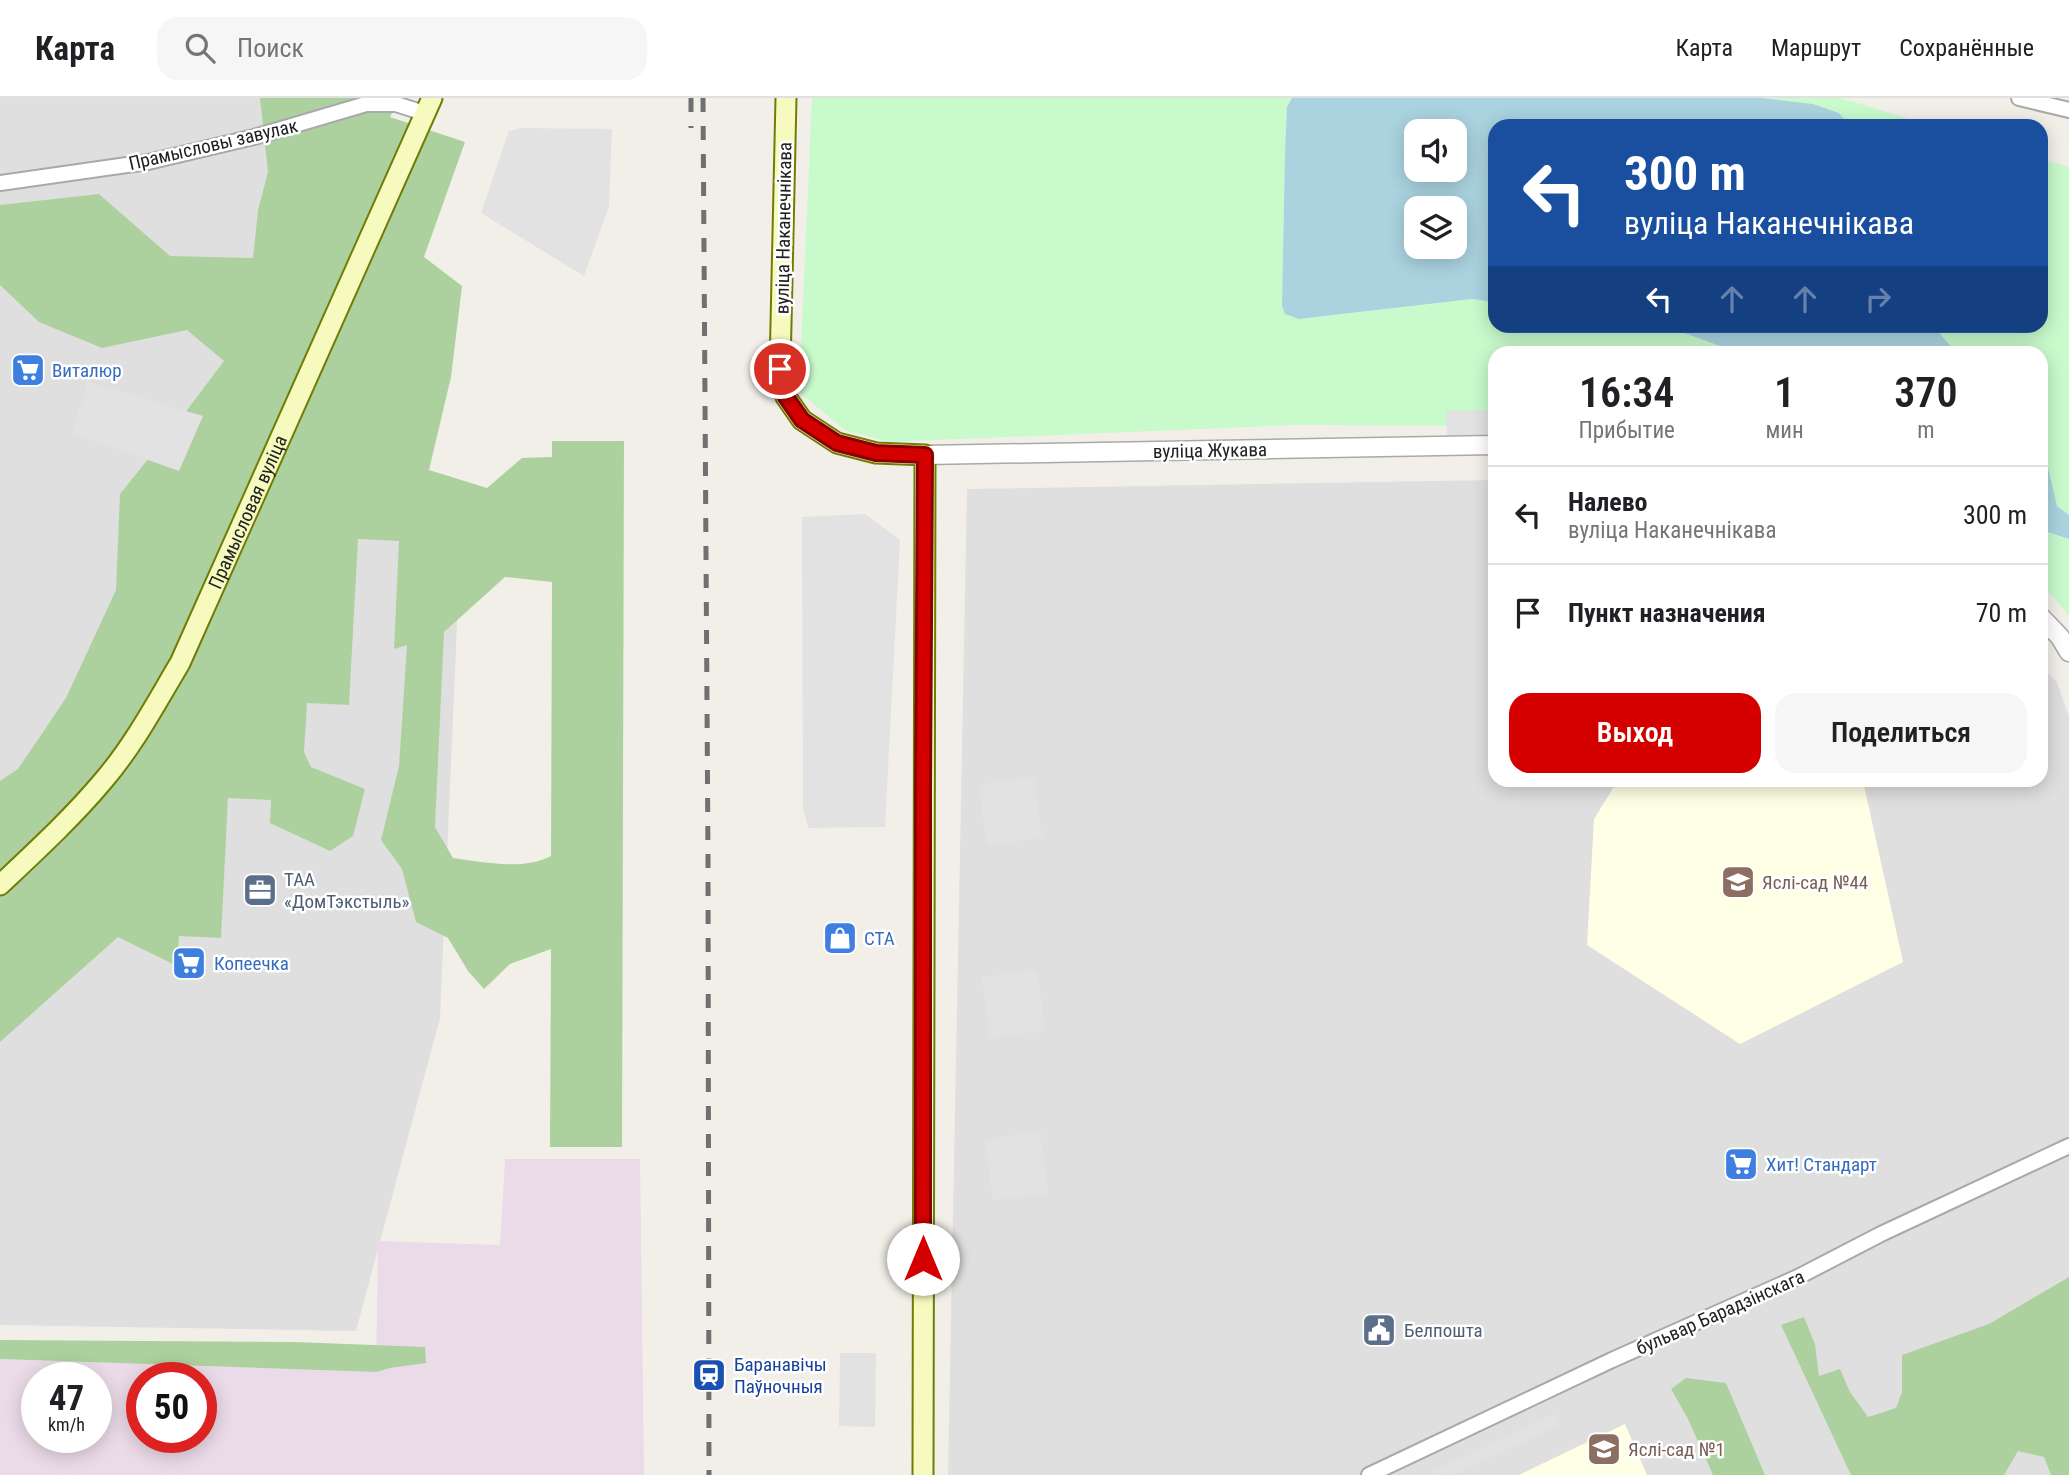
<!DOCTYPE html>
<html lang="ru">
<meta charset="utf-8">
<style>
:root{--surface:#fff;--page:#f6f6f6;--text:#202124;--muted:#757577;--line:#e0e0e0;--accent:#d40000}
body{margin:0;font-family:"Roboto Condensed",sans-serif;background:var(--page);color:var(--text);height:100vh;display:flex;flex-direction:column;font-size:26px;white-space:nowrap}
*{box-sizing:border-box;margin:0}
p{font-size:23px;color:var(--muted)}
.icon{flex:none;width:38px;height:38px;fill:none;stroke:currentColor;stroke-width:2;stroke-linecap:round;stroke-linejoin:round}
.map{position:relative;flex:1;overflow:hidden}
.side{position:absolute;left:1488px;top:248px;width:560px;height:441px;display:flex;flex-direction:column;background:var(--surface);border-radius:21px;box-shadow:0 4px 18px #0003}
.side>*{flex:none}
.banner{position:absolute;left:1488px;top:21px;width:560px;height:214px;border-radius:21px;box-shadow:0 4px 18px #0003;background:#1a4fa0;color:#fff;overflow:hidden}
.controls{position:absolute;left:1404px;top:21px;display:grid;gap:14px}
.controls a{display:grid;place-items:center;width:63px;height:63px;border-radius:14px;background:var(--surface);box-shadow:0 4px 18px #0003;font-size:35px}
.speed{position:absolute;left:21px;top:1264px;display:flex;gap:14px;font-size:35px;font-weight:700;text-align:center}
.speed>*{display:grid;place-content:center;width:91px;height:91px;border-radius:50%;background:var(--surface);box-shadow:0 4px 18px #0003;line-height:1}
.speed small{font-size:18px;font-weight:400}
.speed .limit{border:10px solid #d22;background:#fff;color:#111}
.pin{position:absolute;display:grid;place-items:center;width:60px;height:60px;color:#fff;margin:-30px;border:4px solid #fff;border-radius:50%;box-shadow:0 2px 7px #0007}
.me{position:absolute;width:77px;margin:-38px;rotate:0deg;stroke-linejoin:round;filter:drop-shadow(0 0 5px #0008)}
.turn{display:flex;align-items:center;gap:24px;height:147px;padding:0 21px;font-size:32px}
.turn .icon{width:91px;height:91px;stroke-width:2.5}
.turn b{display:block;font-size:49px;line-height:60px}
.lanes{display:flex;align-items:center;height:66px;padding:0 21px;background:#0003;justify-content:center;gap:35px;direction:ltr}
.lanes .off{opacity:.35}
.eta{display:flex;justify-content:space-evenly;align-items:center;height:119px;text-align:center}
.eta b{font-size:42px;font-weight:600;line-height:49px}
.action{display:flex;gap:14px;margin-top:auto;padding:14px 21px}
.action a{flex:1;height:80px;border-radius:21px;background:var(--accent);color:#fff;font-size:28px;font-weight:600;line-height:80px;text-align:center}
.action a+a{background:var(--page);color:var(--text)}
ul{padding:0;list-style:none}
li{display:flex;align-items:center;gap:21px;height:98px;padding:0 21px;border-top:2px solid var(--line)}
li div{flex:1}
li b{display:block;font-size:26px}
li em{font-style:normal}
header{display:flex;align-items:center;gap:42px;box-sizing:border-box;height:98px;padding:0 35px;background:var(--surface);border-bottom:2px solid var(--line)}
header strong{font-size:33px}
nav{display:flex;gap:38px;margin-inline-start:auto;font-size:24px}
.search{width:490px;height:63px;background:var(--page);display:flex;align-items:center;gap:18px;box-sizing:border-box;padding:0 24px;border-radius:21px;color:var(--muted);font-size:26px}
.map>svg:first-child{display:block}
</style>
<header>
<strong>Карта</strong>
<div class="search"><svg class="icon" aria-label="search" viewBox="0 0 24 24"><circle cx="10" cy="10" r="6"/><path d="M15 15l6 6"/></svg>Поиск</div>
<nav><a>Карта</a><a>Маршрут</a><a>Сохранённые</a></nav>
</header>
<div class="map">
<svg width="2069" height="1377" viewBox="0 0 2069 1377">
<rect width="100%" height="100%" fill="#f2efe9"/>
<!-- residential -->
<path fill="#e0dfdf" d="M0 0H392L255 338 461 434 440 920 356 1233 0 1227Z
M1494 382V682H2040L2041 568 2057 584 2069 619V1377H948L967 391Z"/>
<!-- industrial -->
<path fill="#ebdbe8" fill-rule="evenodd" d="M505 1061H640L644 1377H0V1261L376 1274 378 1143 500 1147ZM37 1279H96V1339H37ZM142 1279H201V1339H142Z"/>
<!-- education -->
<path fill="#ffffe5" d="M1618 682 1863 683 1903 864 1740 946 1587 847 1594 721Z
M1625 1326 1647 1377H1519Z"/>
<!-- forest -->
<path fill="#add19e" fill-rule="evenodd" d="M260 0H399L390 19 465 44 424 159 462 188 451 279 429 372 487 390 522 360 552 359V343H624L622 1049H550L551 851 510 866 484 891 468 873 448 840 416 824 402 771 381 742 399 668 407 547 394 551 399 443 358 441 349 607 307 605 304 654 311 669 365 691 353 738 330 753 270 725 271 702 228 700 221 840 179 838 177 868 118 839 0 944V683L18 671 66 600 116 492 120 396 178 324 224 263 187 232 102 250 39 224 0 187V107L99 96 170 158 253 160 258 112 268 74ZM505 479 552 484 551 758C522 773 484 764 453 760L435 729 444 534Z
M2069 1179V1377H2051L2044 1359 2018 1353 2004 1377H1851L1781 1227 1804 1219 1815 1246 1819 1278 1840 1271 1850 1294 1868 1319 1896 1310 1902 1294V1257L1989 1226Z
M0 1242 294 1244 425 1249 426 1265 390 1270 376 1274 0 1261Z
M1686 1280 1726 1285 1765 1377H1713L1687 1319 1671 1291Z"/>
<!-- park -->
<path fill="#c8facc" d="M812 0H1292L1287 9 1285 55 1282 208 1285 216 1320 219 1472 201 1494 204V228H1665L1739 255 1494 256V328L1293 327 889 344 845 332 799 294Z
M1762 0H1840L1933 28H1850L1839 15 1813 6Z
M2041 61 2069 69V417L2057 408 2041 340 2040 256 1957 255 1933 228H2040Z
M2040 432 2069 441V518L2041 484Z"/>
<!-- parking -->
<path fill="#e2e2e2" d="M521 30 612 31 609 108 584 178 481 115 509 33Z
M88 284 203 318 179 373 72 335Z
M1494 312V337L1447 338 1446 313Z
M865 416 900 442 885 729 808 730 803 709 802 419Z
M1034 679 1042 740 987 747 979 686Z
M1037 872 1045 933 990 940 982 879Z
M1040 1034 1048 1095 993 1102 985 1041Z
M840 1255H876L875 1329 839 1328Z
M1554 1316 1559 1327 1453 1377H1436L1434 1373Z"/>
<!-- water -->
<path fill="#aad3df" fill-rule="evenodd" d="M1292 0H1762L1813 6 1839 15 1850 28H1494V204L1472 201 1299 221 1285 216 1282 208 1285 55 1287 9ZM1416 33H1454V72H1416ZM1416 110H1454V149H1416Z
M1665 228H1933L1957 255H1739Z
M2041 340 2057 408 2069 417V441L2041 432Z"/>
<g fill="none" stroke-linecap="round" stroke-linejoin="round">
<!-- minor casing -->
<g stroke="#a9a9a9" stroke-width="18">
<path id="minor" d="M2019 0 2069 12
M0 85 148 64 254 39 366 6H396L424 15
M1369 1377 1612 1262 1798 1179 1881 1136 2069 1048"/>
</g>
<!-- tertiary casing -->
<g stroke="#a9a9a9" stroke-width="21">
<path id="tertiary" d="M925 357 1494 347
M2040 518 2060 539 2069 554"/>
</g>
<!-- secondary casing -->
<g stroke="#707d05" stroke-width="23">
<g id="secondary">
<path d="M786 0 780 271 786 299 802 322 837 345 876 355 925 357 923 1377"/>
<path id="s1" d="M0 787C35 754 72 720 103 683 134 647 156 605 180 565L432 0"/>
</g>
</g>
<!-- minor -->
<use href="#minor" stroke="#fff" stroke-width="14"/>
<!-- tertiary -->
<use href="#tertiary" stroke="#fff" stroke-width="18"/>
<!-- secondary -->
<use href="#secondary" stroke="#f7fabf" stroke-width="19"/>
<!-- rail -->
<path stroke="#707070" stroke-width="5" stroke-dasharray="14 14" stroke-linecap="butt" d="M691 0V30
M703 0 708 758 709 1377"/>
</g>
<g fill="none" stroke-linecap="round" stroke-linejoin="round">
<!-- route casing -->
<g stroke="#8a0000" stroke-width="18">
<path id="route" d="M780 271 786 299 802 322 837 345 876 355 925 357 923 690V1161"/>
</g>
<!-- route -->
<use href="#route" stroke="#d40000" stroke-width="12"/>
</g>
<!-- icons -->
<defs>
<g id="supermarket-square" transform="scale(1.75)"><rect x="-9" y="-9" width="18" height="18" rx="4" fill="#3f7fe0" stroke="#fff"/><path d="M-6-5.5h2.5l.6 2H6L4.5 2H-2.5L-4.4-4H-6ZM-1.5 3.2a1.3 1.3 0 1 0 .1 0ZM3 3.2a1.3 1.3 0 1 0 .1 0Z" fill="#fff"/></g>
<g id="school-square" transform="scale(1.75)"><rect x="-9" y="-9" width="18" height="18" rx="4" fill="#8d6e63" stroke="#fff"/><path d="M0-5L7-2L0 1L-7-2ZM-4 1L0 2.5L4 1V4Q0 6-4 4Z" fill="#fff"/></g>
<g id="office-square" transform="scale(1.75)"><rect x="-9" y="-9" width="18" height="18" rx="4" fill="#5c6f8a" stroke="#fff"/><path d="M-6-3h4V-5.5h4V-3h4V5H-6ZM-1-4.5V-3h2v-1.5ZM-6 0V1H6V0Z" fill="#fff"/></g>
<g id="shop-square" transform="scale(1.75)"><rect x="-9" y="-9" width="18" height="18" rx="4" fill="#3f7fe0" stroke="#fff"/><path d="M-5-2.5h2.3a2.7 3.5 0 0 1 5.4 0H5L5.5 6h-11ZM-1.5-2.5h3a1.5 2.3 0 0 0-3 0Z" fill="#fff"/></g>
<g id="civic-square" transform="scale(1.75)"><rect x="-9" y="-9" width="18" height="18" rx="4" fill="#5c6f8a" stroke="#fff"/><path d="M-.6-6.5H3V-4.5H.6V-3L4-1V1h2V6H-6V1h2V-1L-.6-3ZM-1.2 2.5V6h2.4V2.5Z" fill="#fff"/></g>
<g id="station-square" transform="scale(1.75)"><rect x="-9" y="-9" width="18" height="18" rx="4" fill="#1a4fb4" stroke="#fff"/><path d="M-3-6H3Q5-6 5-4V2Q5 4 3 4L4.5 6H3L1.5 4h-3L-3 6H-4.5L-3 4Q-5 4-5 2V-4Q-5-6-3-6ZM-3.5-4v3h7v-3ZM-3.5 1v1.5H-2V1ZM2 1v1.5H3.5V1Z" fill="#fff"/></g>
</defs>
<g fill-rule="evenodd">
<use href="#supermarket-square" x="28" y="272"/>
<use href="#school-square" x="1738" y="784"/>
<use href="#office-square" x="260" y="792"/>
<use href="#shop-square" x="840" y="840"/>
<use href="#supermarket-square" x="189" y="865"/>
<use href="#supermarket-square" x="1741" y="1066"/>
<use href="#civic-square" x="1379" y="1232"/>
<use href="#station-square" x="709" y="1277"/>
<use href="#school-square" x="1604" y="1351"/>
</g>
<g text-anchor="middle" stroke-width="5" stroke-linejoin="round" paint-order="stroke">
<!-- street labels -->
<g font-size="19" fill="#222" stroke="#fff">
<text transform="translate(213 46) rotate(-13)" y="7">Прамысловы завулак</text>
<text transform="translate(783 130) rotate(-89)" y="7">вуліца Наканечнікава</text>
<text transform="translate(1210 352) rotate(-1)" y="7">вуліца Жукава</text>
<text dy="7" stroke="none"><textPath href="#s1" startOffset="453">Прамысловая вуліца</textPath></text>
<text transform="translate(1720 1214) rotate(-24)" y="7">бульвар Барадзінскага</text>
</g>
<!-- shop labels -->
<g font-size="19" fill="#366cbe" stroke="#fff" text-anchor="start">
<text x="52" y="279">Виталюр</text>
<text x="864" y="847">СТА</text>
<text x="214" y="872">Копеечка</text>
<text x="1766" y="1073">Хит! Стандарт</text>
</g>
<!-- service labels -->
<g font-size="19" fill="#4e5e75" stroke="#fff" text-anchor="start">
<text x="284" y="788">ТАА<tspan x="284" dy="22">«ДомТэкстыль»</tspan></text>
<text x="1404" y="1239">Белпошта</text>
</g>
<!-- education labels -->
<g font-size="19" fill="#785e54" stroke="#fff" text-anchor="start">
<text x="1762" y="791">Яслі-сад №44</text>
<text x="1628" y="1358">Яслі-сад №1</text>
</g>
<!-- transit labels -->
<g font-size="19" fill="#164399" stroke="#fff" text-anchor="start">
<text x="734" y="1273">Баранавічы<tspan x="734" dy="22">Паўночныя</tspan></text>
</g>
</g>
</svg>
<div class="controls">
<a><svg class="icon" aria-label="sound" viewBox="0 0 24 24"><path d="M4 9h4l5-4v14l-5-4H4zM17 9q2 3 0 6"/></svg></a>
<a><svg class="icon" aria-label="layers" viewBox="0 0 24 24"><path d="M12 4l9 5-9 5-9-5zM3 14l9 5 9-5"/></svg></a>
</div>
<div class="speed"><div>47<small>km/h</small></div><div class="limit">50</div></div>
<div class="pin" style="left:780px;top:271px;background:#d93025"><svg class="icon" aria-label="arrive" viewBox="0 0 24 24"><path d="M6 21V4h12l-3 4 3 4H6"/></svg></div>
<svg class="me" style="left:923px;top:1161px" viewBox="-20 -20 40 40"><circle r="19" fill="#fff"/><path d="M0-13L10 11 0 6-10 11z" fill="#d40000"/></svg>
<div class="banner">
<div class="turn"><svg class="icon" aria-label="left" viewBox="0 0 24 24"><path d="M17 20v-9H6M10 6l-5 5 5 5"/></svg><div><b>300 m</b>вуліца Наканечнікава</div></div>
<div class="lanes"><svg class="icon" aria-label="left" viewBox="0 0 24 24"><path d="M17 20v-9H6M10 6l-5 5 5 5"/></svg><svg class="icon off" aria-label="ahead" viewBox="0 0 24 24"><path d="M12 20V5M6 11l6-6 6 6"/></svg><svg class="icon off" aria-label="ahead" viewBox="0 0 24 24"><path d="M12 20V5M6 11l6-6 6 6"/></svg><svg class="icon off" aria-label="right" viewBox="0 0 24 24"><path d="M7 20v-9h11M14 6l5 5-5 5"/></svg></div>
</div>
<section class="side">
<div class="eta">
<div><b>16:34</b><p>Прибытие</p></div>
<div><b>1</b><p>мин</p></div>
<div><b>370</b><p>m</p></div>
</div>
<ul>
<li><svg class="icon" aria-label="left" viewBox="0 0 24 24"><path d="M17 20v-9H6M10 6l-5 5 5 5"/></svg><div><b>Налево</b><p>вуліца Наканечнікава</p></div><em>300 m</em></li>
<li><svg class="icon" aria-label="arrive" viewBox="0 0 24 24"><path d="M6 21V4h12l-3 4 3 4H6"/></svg><div><b>Пункт назначения</b></div><em>70 m</em></li>
</ul>
<div class="action"><a>Выход</a><a>Поделиться</a></div>
</section>
</div>
